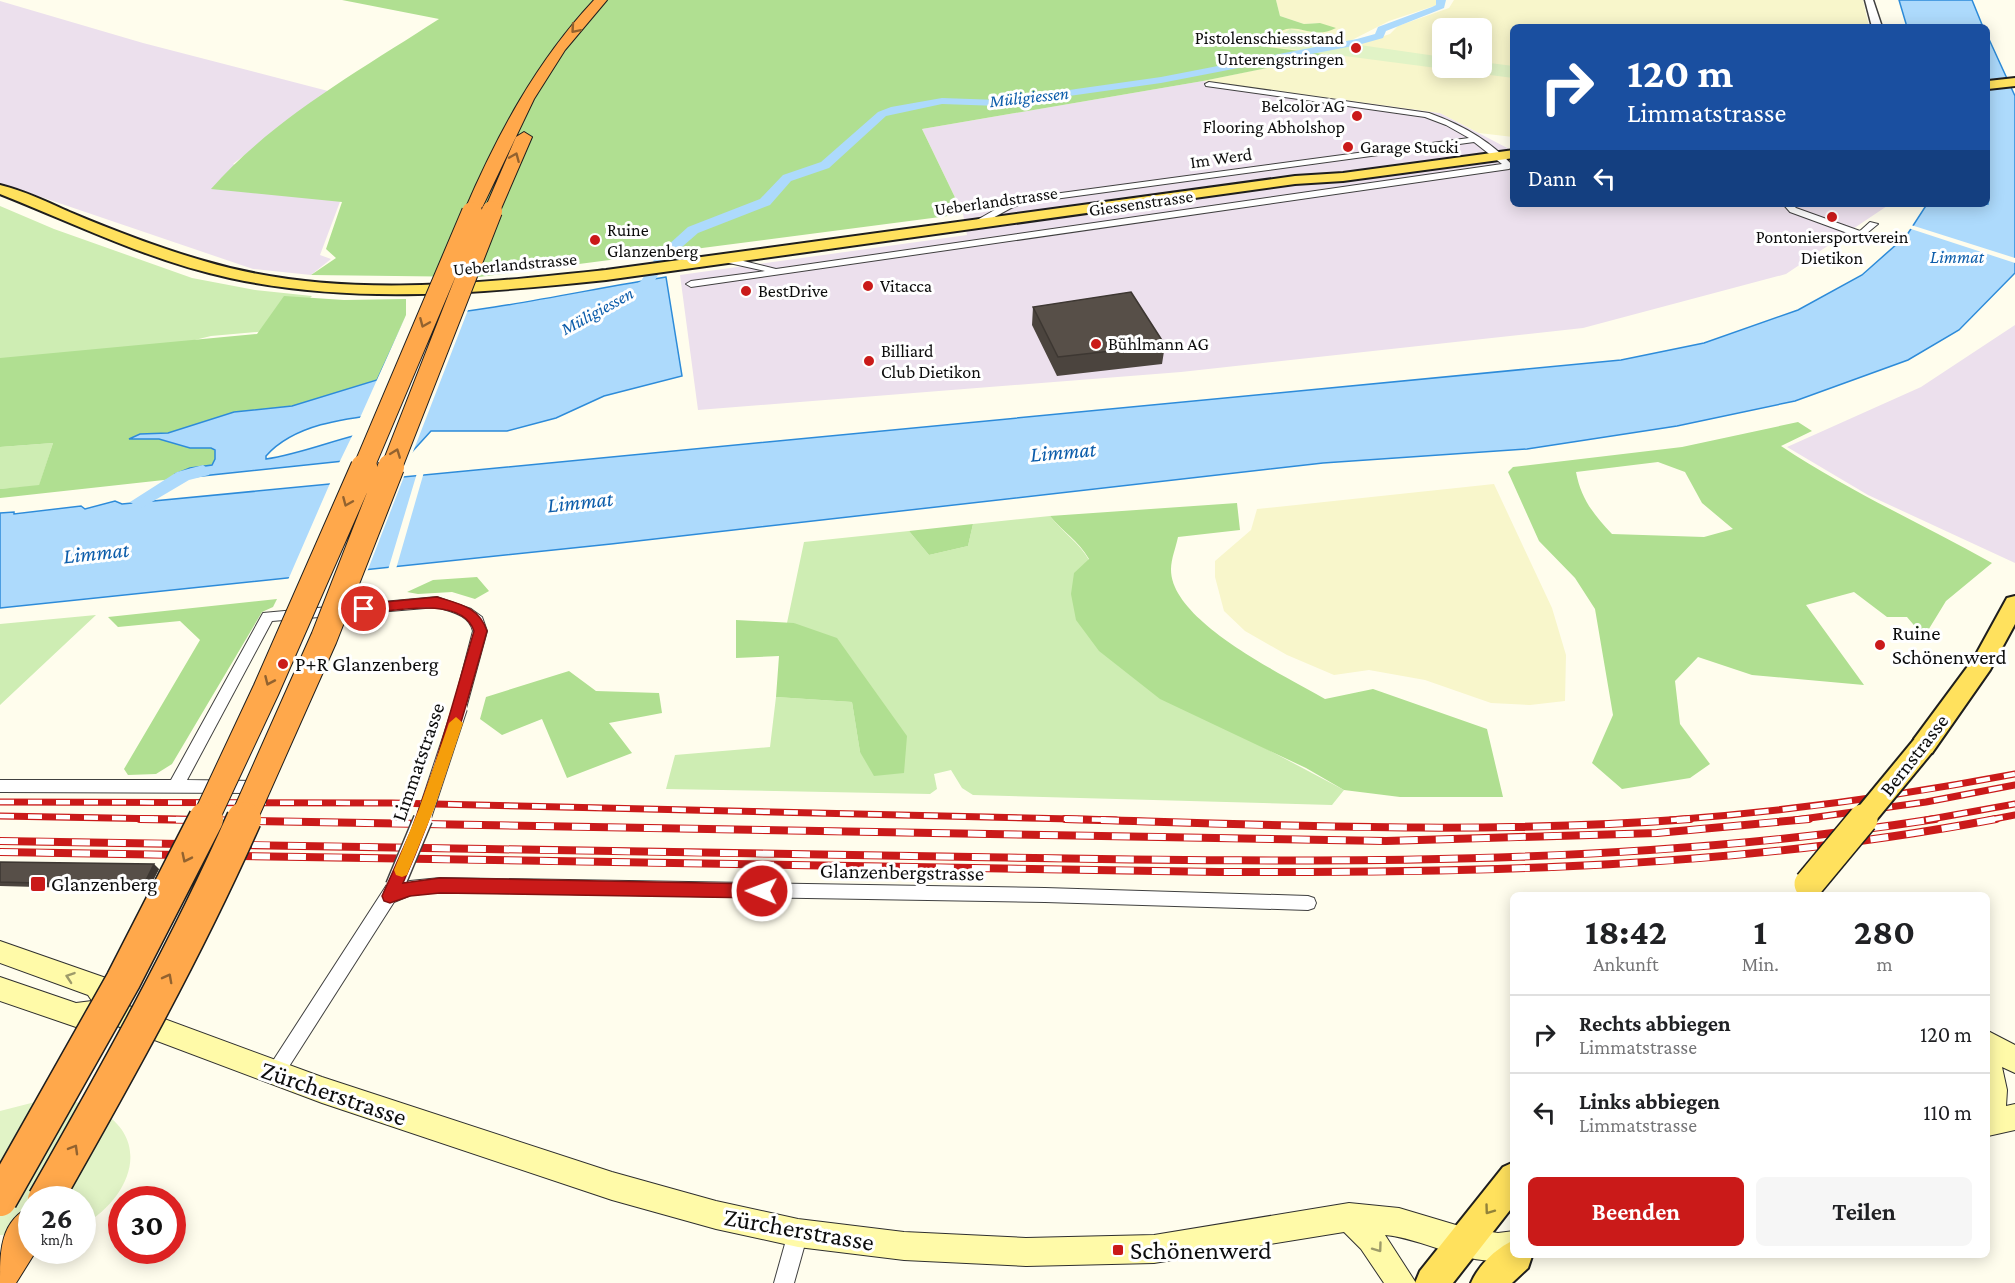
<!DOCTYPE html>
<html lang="de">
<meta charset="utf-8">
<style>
:root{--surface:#fff;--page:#f6f6f6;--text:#202124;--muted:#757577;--line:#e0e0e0;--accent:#ca1a19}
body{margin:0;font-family:"Crimson Pro",serif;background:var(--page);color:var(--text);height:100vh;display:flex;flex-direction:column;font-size:22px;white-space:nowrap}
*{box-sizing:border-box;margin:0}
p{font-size:20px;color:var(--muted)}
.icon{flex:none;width:33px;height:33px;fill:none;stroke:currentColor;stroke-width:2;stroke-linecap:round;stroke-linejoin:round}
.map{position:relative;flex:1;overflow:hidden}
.details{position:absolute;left:1510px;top:892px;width:480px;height:366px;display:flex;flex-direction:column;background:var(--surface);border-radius:9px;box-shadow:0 3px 15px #0003}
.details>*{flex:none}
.hud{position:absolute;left:1510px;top:24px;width:480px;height:183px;border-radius:9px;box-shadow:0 3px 15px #0003;background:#1a4fa0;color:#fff;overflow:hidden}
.tools{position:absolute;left:1432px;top:18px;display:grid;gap:12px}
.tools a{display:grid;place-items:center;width:60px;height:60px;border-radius:9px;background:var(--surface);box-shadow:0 3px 15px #0003;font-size:30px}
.speed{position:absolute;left:18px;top:1186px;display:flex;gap:12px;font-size:30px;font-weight:700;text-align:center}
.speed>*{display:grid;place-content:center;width:78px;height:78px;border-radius:50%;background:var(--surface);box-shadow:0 3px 15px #0003;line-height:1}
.speed small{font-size:15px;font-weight:400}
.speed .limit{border:9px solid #d22;background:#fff;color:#111}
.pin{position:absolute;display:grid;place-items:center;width:51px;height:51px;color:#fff;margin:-26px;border:3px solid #fff;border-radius:50%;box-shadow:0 2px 6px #0007}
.me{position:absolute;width:66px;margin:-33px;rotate:271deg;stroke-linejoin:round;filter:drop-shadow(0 0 4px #0008)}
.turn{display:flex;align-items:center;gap:21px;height:126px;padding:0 18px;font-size:27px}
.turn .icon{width:78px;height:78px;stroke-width:2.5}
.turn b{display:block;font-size:42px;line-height:51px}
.then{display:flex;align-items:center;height:57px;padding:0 18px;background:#0003;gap:12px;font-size:22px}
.eta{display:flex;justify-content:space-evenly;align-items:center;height:102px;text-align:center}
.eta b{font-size:36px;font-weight:700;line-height:42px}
.button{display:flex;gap:12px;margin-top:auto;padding:12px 18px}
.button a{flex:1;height:69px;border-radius:9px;background:var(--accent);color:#fff;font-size:24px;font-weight:700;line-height:69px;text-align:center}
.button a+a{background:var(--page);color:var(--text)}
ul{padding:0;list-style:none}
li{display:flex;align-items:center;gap:18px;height:78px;padding:0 18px;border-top:2px solid var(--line)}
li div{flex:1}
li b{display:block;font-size:22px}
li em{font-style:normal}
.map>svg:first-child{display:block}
</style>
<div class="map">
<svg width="2015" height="1283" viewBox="0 0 2015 1283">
<rect width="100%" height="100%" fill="#fffded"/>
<!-- industrial -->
<path fill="#ece0ed" d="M0 1 143 43 328 91 233 164 341 199 320 255 331 259 311 275 253 269 0 183Z
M1203 81 1440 113 1513 151 1514 204H1890L1786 274 1583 328 1181 372 698 410 680 275 967 235 963 214 922 129Z
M2015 325V563L1868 495 1787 447 1921 387Z"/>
<!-- farmland -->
<path fill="#f8f6cb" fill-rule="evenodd" d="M1276 0H1438L1437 5 1389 21 1350 41 1358 44 1390 34 1398 26 1449 8 1454 0H1863L1869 27H1514L1513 137 1479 133 1440 113 1203 81 1329 55 1267 48 1276 33 1289 27 1322 34 1320 23 1304 24 1280 16ZM1443 28H1482V68H1443Z
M1494 484 1552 608 1566 655 1565 701 1530 705 1491 703 1425 680 1369 670 1334 675 1287 655 1245 631 1224 611 1215 577V561L1251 530 1257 509Z"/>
<!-- green -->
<path fill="#ceedb3" d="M0 206 54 229 192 278 255 290 312 296 280 330 211 336 166 347 0 362Z
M53 443 39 486 0 489V447Z
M1050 516C1063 533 1079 542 1089 560L1244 737 1344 790 1332 805 973 795 962 788 951 770 934 774 937 789 930 794 666 789 675 755 770 747 776 697 852 702 860 752 904 773 794 623H787L804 542 909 531 929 555 968 546 973 524Z
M96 615 0 705V624Z"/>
<!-- forest -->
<path fill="#b0df91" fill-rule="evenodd" d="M342 0H1276L1280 16 1304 24 1320 23 1336 28C1307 44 1289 9 1267 47L1332 55 1203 81 922 129 963 214 479 277 311 275 336 258 326 249 342 202 211 189C272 119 362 69 439 19Z
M284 296 344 300 406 299V318L377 380 292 406 234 412 168 433 140 434 130 439H159L190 448H211L215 451 216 459 212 465 190 468 175 474 173 479 0 498V489L39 485 53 443 0 447V358L257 334Z
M1798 422 1812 431 1781 446C1850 492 1921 523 1992 563L1946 601 1924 637 1907 617H1887L1854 592 1806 605 1864 685 1752 675 1698 657 1675 681 1680 724 1710 764 1690 778 1622 789 1592 763 1613 715 1595 609 1575 578 1539 541 1508 472 1513 467 1682 447ZM1658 462 1685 472 1702 503 1733 529 1704 537 1612 534C1594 515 1581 499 1576 472Z
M1237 503 1240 530 1178 537C1176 547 1171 559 1171 569 1170 621 1284 675 1325 699L1373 689 1487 729 1503 797H1400L1344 790 1306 768 1160 699 1099 651 1076 620 1071 594 1074 573 1089 559C1079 541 1063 532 1050 516Z
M973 524 968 546 929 555 909 531Z
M477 577 489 591 475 599 452 592 418 594 407 592 433 580Z
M277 599 273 607 262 612 172 764 156 774 128 775 124 769 200 640 180 621 118 627 108 617Z
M736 620 794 623 837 638 907 736 904 773 874 776 860 752 852 702 776 697 779 656 736 658Z
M569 671 596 691 659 693 662 713 609 723 632 753 567 778 542 719 502 735 480 719 486 697Z"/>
<!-- pitch -->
<path fill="#e1f3c6" d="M1290 29 1353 44 1443 57V68H1482V62L1513 66V78L1276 47 1283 34Z
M47 1099C65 1101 85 1101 101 1111 155 1144 126 1201 83 1225L82 1200H32L31 1236 0 1235V1111Z"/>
<!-- water -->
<path fill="#addafc" stroke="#2d8bd9" stroke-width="1.5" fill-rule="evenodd" d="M1899 0H1972L1983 27H1907Z
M1988 37 2015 96V273L1959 330 1908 360 1795 401 1677 426 1527 449 1323 463 611 544 0 608V513L14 512V514L81 506 85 509 115 501 122 504 1621 360 1704 343 1798 310 1862 275 1907 235 1927 204H1988Z
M666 277 682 376 604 396 556 418 507 431H431L410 454 173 479 175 474 190 468 212 465 215 459V450L211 448H190L159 439H129L140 434 168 433 234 412 292 406 377 380 406 318C493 311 579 291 666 277ZM391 413 385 429C344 435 307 453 266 459V456C295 423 349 418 391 413Z"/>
<!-- pier -->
<path fill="#fffded" d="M1911 225 2015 258V263L1908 228Z
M468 310 411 457 339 463 354 432 383 427 387 417 359 420 406 315Z
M424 472 396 569 388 570 417 473Z
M405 474 367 572 288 580 331 481Z"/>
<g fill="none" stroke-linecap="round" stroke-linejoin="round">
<!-- canal -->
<path fill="#addafc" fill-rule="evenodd" d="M1436 0H1446L1444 8 1386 31 1383 38 1358 45 1161 83 999 106 942 104 886 116 829 168 791 181 770 205 698 233 667 260 651 287 627 298 620 294 641 281 657 255 688 227 760 199 783 175 821 162 878 112 891 107 942 98 999 100 1161 77 1357 39 1375 34 1378 27 1432 7 1436 5Z
M203 465 211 471 209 475 189 480 145 506 139 508 130 502 177 472Z"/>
<!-- minor casing -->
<g stroke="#404040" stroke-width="2">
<path id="minor" d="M1209 82 1429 113C1460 124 1491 141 1513 166L1509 169 691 287 686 284 691 281 765 271 720 261V257L723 256 776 269 1502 164 1474 142 1025 203 1011 208 978 226 970 224 1005 204 1024 198 1469 138 1446 125 1425 117 1206 86 1205 84Z
M1783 204H1792L1796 208 1860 231 1870 222 1878 224 1861 238 1790 212Z
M437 597 471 609 482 617 487 631 465 712H455L453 708 473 631C469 614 451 612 437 607L272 621 187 780 262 781 267 783 270 787 267 791 262 793 0 792V780H171L263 613Z
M440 878 1045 888 1308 896 1314 898 1316 903 1314 908 1308 910 1045 902 440 892 411 895 394 902 281 1079 275 1082 269 1079 266 1073 269 1067 388 883 394 881 400 884 410 881Z
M798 1223 805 1226 808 1233 794 1283H774L788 1233 791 1226Z"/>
</g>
<!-- tertiary casing -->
<g stroke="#404040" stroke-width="3">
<path id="tertiary" d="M1865 0H1873L1882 27H1872Z"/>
</g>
<!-- secondary casing -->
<g stroke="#2f2f2f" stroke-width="2">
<path id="secondary" d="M0 941 106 978 121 1003 322 1077 612 1172 716 1201 798 1219 904 1232 1026 1238 1154 1235 1349 1203 1399 1208 1466 1228 1498 1233 1514 1231V1256H1523C1479 1274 1430 1239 1385 1235L1416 1283H1384L1361 1249 1344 1232 1154 1263 1026 1266 904 1260 798 1247 716 1229 612 1200 322 1103 112 1024 76 1027 0 1001V977L76 1003 92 1001 88 995 0 963Z
M1988 1031 2015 1045V1073L2002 1067 2007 1090 2006 1106 2015 1104V1130L1988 1136Z"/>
</g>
<!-- primary casing -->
<g stroke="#1e1e1e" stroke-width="4">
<path id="primary" d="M2015 78V86L1988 89V81Z
M1514 150V158L1343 181 1295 184 606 280C481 293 355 305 230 278 150 261 76 224 0 194V185C25 191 49 203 72 213 115 231 159 248 204 261 334 300 474 284 606 270L1295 176 1343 173Z
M2015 596V624L1990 670 1932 753 1923 756 1914 753 1911 746 1914 739 1974 658 2007 598Z
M1514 1162V1205L1453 1283H1415L1420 1271 1503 1167Z
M1514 1240V1256H1532L1528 1268 1512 1283H1471C1478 1266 1496 1248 1514 1240Z"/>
</g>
<!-- motorway casing -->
<g stroke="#1e1e1e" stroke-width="2">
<path id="motorway" d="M594 0H607L565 50 534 99 480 212 478 216H466L464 212C497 135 536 62 594 0Z
M524 132 532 137 500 211 498 215H486L484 211 516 137Z
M32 1206V1251H36L16 1283H0C0 1251 0 1220 32 1206Z"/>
</g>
<!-- minor -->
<use href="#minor" fill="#fff" fill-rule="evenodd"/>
<!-- tertiary -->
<use href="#tertiary" fill="#fff" fill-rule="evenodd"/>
<!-- secondary -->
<use href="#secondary" fill="#fffaa8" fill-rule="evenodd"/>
<!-- primary -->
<use href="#primary" fill="#ffe15d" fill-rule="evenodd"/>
<!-- motorway -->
<use href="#motorway" fill="#ffa84b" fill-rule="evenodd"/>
<!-- rail-far1 casing -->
<g stroke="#ca1a19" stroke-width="7">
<path id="rail-far1" d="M0 802 392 803 1116 820
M0 816 221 820
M1671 820C1789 811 1899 796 2015 774
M1795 820 1926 802 2015 785
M1926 820 2015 804
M1989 820 2015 815"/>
</g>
<!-- rail casing -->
<g stroke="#ca1a19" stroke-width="8">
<path id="rail" d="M140 819 1386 841 1657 833 1809 819
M1065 819C1273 825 1483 835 1690 819
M0 841C324 846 649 852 973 857 1294 862 1617 869 1935 819
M0 852 1219 872C1480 873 1739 868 1996 819"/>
</g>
<!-- rail-far1 -->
<use href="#rail-far1" stroke="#fff" stroke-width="4.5" stroke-dasharray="14" stroke-linecap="butt"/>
<!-- rail -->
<use href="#rail" stroke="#fff" stroke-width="6" stroke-dasharray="18" stroke-linecap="butt"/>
<!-- minor-bridge-far1 casing -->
<g stroke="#404040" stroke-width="16" stroke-linecap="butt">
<path id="minor-bridge-far1" d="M423 820 460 708"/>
</g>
<!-- minor-bridge casing -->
<g stroke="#404040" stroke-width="21" stroke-linecap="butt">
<path id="minor-bridge" d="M395 886 423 819"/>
</g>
<!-- primary-bridge-far1 casing -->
<g stroke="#1e1e1e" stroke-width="26" stroke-linecap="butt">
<path id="primary-bridge-far1" d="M1862 820 1923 746"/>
</g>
<!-- primary-bridge casing -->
<g stroke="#1e1e1e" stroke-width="32" stroke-linecap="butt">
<path id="primary-bridge" d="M1809 884 1863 819"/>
</g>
<!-- motorway-bridge-far2 casing -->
<g stroke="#1e1e1e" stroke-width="22" stroke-linecap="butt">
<path id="motorway-bridge-far2" d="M363 469 472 212
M391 469 492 211"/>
</g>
<!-- motorway-bridge-far1 casing -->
<g stroke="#1e1e1e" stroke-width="28" stroke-linecap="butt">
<path id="motorway-bridge-far1" d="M205 820 266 690 364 467
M243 820 324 638 391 467"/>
</g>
<!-- motorway-bridge casing -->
<g stroke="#1e1e1e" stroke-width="37" stroke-linecap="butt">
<path id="motorway-bridge" d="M0 1199 123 981 206 819
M45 1200C116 1075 186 950 244 819"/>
</g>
<!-- minor-bridge-far1 -->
<use href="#minor-bridge-far1" stroke="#fff" stroke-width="14"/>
<!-- minor-bridge -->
<use href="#minor-bridge" stroke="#fff" stroke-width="18"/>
<!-- primary-bridge-far1 -->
<use href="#primary-bridge-far1" stroke="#ffe15d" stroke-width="22"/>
<!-- primary-bridge -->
<use href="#primary-bridge" stroke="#ffe15d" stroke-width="29"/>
<!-- motorway-bridge-far2 -->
<use href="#motorway-bridge-far2" stroke="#ffa84b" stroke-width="20"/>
<!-- motorway-bridge-far1 -->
<use href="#motorway-bridge-far1" stroke="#ffa84b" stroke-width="26"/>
<!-- motorway-bridge -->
<use href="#motorway-bridge" stroke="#ffa84b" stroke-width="34"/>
</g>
<!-- wall -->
<path fill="#4b443e" d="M1033 307 1165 345 1162 364 1057 376 1032 325Z
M0 862 159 869 148 890 0 886Z"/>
<!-- shaded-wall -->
<path fill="#3d3732" d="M154 864 159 869 148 890 143 886Z"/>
<!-- building -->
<path fill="#574f48" stroke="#3d3732" stroke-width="1.5" d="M1131 292 1165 345 1058 357 1033 307Z
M0 862 154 864 143 886 0 882Z"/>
<!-- one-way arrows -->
<defs><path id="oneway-chevron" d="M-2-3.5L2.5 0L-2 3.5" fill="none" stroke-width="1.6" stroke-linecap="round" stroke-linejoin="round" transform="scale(1.5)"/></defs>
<g stroke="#92622f">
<use href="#oneway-chevron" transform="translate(575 29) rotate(131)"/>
<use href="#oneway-chevron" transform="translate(515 157) rotate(-67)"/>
<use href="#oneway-chevron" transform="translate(424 323) rotate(113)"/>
<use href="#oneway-chevron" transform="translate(396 453) rotate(-69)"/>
<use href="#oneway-chevron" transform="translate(347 502) rotate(113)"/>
<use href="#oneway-chevron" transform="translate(269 681) rotate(114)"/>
<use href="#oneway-chevron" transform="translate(186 858) rotate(116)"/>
<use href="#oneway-chevron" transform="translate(168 978) rotate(-62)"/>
<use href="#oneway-chevron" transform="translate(74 1149) rotate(-60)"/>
</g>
<g stroke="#9e9b6a">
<use href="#oneway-chevron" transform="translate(70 977) rotate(-161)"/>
<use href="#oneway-chevron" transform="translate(1378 1248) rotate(54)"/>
</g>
<use stroke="#928239" href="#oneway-chevron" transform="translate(1489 1210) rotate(126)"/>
<!-- route -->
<path fill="#ca1a19" stroke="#831110" stroke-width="1.5" d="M437 597C460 604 479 607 487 631 463 718 440 800 403 883L440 878 762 884 768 886 770 891 768 896 762 898 440 893 410 896 390 903 384 901 382 896 411 831 435 765 474 631C462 595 393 611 364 614L357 609 364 604Z"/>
<!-- slow -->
<path fill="#f59e0b" d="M456 717 463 723 434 809 407 875 402 877 396 875 394 870 419 809 449 723Z"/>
<!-- markers -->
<g fill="#ca1a19" stroke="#fff" stroke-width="2">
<circle cx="1356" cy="48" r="6"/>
<circle cx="1357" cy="116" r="6"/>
<circle cx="1348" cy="147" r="6"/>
<circle cx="1832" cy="217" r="6"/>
<circle cx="595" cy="240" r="6"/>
<circle cx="868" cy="286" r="6"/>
<circle cx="746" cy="291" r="6"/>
<circle cx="1096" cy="344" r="6"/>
<circle cx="869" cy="361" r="6"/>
<circle cx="1880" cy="645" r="6"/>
<circle cx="283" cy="664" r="6"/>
<rect x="30" y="876" width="16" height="16" rx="3"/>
<rect x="1112" y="1244" width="12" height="12" rx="3"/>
</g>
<g text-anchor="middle" stroke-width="6" stroke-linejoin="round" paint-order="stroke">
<!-- far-poi labels -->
<g font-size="18" fill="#0d0d0d" stroke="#fff" text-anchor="start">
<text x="1344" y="44" text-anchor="end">Pistolenschiessstand<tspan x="1344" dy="21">Unterengstringen</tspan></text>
<text x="1345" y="112" text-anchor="end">Belcolor AG<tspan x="1345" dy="21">Flooring Abholshop</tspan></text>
<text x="1360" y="153">Garage Stucki</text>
<text x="607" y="236">Ruine<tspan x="607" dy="21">Glanzenberg</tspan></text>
<text x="1832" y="243" text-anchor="middle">Pontoniersportverein<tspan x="1832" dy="21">Dietikon</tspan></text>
<text x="880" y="292">Vitacca</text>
<text x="758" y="297">BestDrive</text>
<text x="1108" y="350">Bühlmann AG</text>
<text x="881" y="357">Billiard<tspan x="881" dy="21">Club Dietikon</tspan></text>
</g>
<!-- far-water labels -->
<g font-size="18" font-style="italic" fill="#0b5caa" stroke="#fff">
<text transform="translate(1029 97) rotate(-6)" y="6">Müligiessen</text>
<text x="1957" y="263">Limmat</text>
<text transform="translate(597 311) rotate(-29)" y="6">Müligiessen</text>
</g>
<!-- far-street labels -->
<g font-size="18" fill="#0d0d0d" stroke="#fff">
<text transform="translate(1221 158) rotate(-8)" y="6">Im Werd</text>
<text transform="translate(996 201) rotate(-8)" y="6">Ueberlandstrasse</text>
<text transform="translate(1141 203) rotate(-8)" y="6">Giessenstrasse</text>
<text transform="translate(515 264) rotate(-5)" y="6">Ueberlandstrasse</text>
</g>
<!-- poi labels -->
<g font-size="21" fill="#0d0d0d" stroke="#fff" text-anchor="start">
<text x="1892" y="640">Ruine<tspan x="1892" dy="24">Schönenwerd</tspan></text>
<text x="295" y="671">P+R Glanzenberg</text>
<text x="51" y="891">Glanzenberg</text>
</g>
<!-- street labels -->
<g font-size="21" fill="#0d0d0d" stroke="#fff">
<text transform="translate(1914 755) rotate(-52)" y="7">Bernstrasse</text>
<text transform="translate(418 762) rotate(-71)" y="7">Limmatstrasse</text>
<text transform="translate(902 872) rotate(1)" y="7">Glanzenbergstrasse</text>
</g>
<!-- water labels -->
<g font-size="22" font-style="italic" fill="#0b5caa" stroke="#fff">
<text transform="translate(1063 451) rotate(-5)" y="8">Limmat</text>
<text transform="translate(580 501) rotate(-6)" y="8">Limmat</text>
<text transform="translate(96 552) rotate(-6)" y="8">Limmat</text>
</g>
<!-- near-street labels -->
<g font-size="26" fill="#0d0d0d" stroke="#fff">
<text transform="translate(334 1093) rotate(19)" y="9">Zürcherstrasse</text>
<text transform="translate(799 1229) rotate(10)" y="9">Zürcherstrasse</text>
</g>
<!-- near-poi labels -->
<g font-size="26" fill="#0d0d0d" stroke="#fff" text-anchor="start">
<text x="1130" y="1259">Schönenwerd</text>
</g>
</g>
</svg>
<div class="tools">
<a><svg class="icon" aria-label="sound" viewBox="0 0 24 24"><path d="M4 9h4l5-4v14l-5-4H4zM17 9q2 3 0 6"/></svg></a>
</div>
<div class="speed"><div>26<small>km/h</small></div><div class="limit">30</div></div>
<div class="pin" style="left:364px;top:609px;background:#d93025"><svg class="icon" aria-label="arrive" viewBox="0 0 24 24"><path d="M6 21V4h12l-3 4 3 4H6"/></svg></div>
<svg class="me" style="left:762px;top:891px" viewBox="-20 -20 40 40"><circle r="17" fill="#ca1a19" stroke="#fff" stroke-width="3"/><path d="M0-11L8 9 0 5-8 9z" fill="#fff"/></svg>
<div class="hud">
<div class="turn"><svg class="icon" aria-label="right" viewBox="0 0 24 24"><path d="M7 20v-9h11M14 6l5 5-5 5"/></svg><div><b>120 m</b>Limmatstrasse</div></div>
<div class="then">Dann<svg class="icon" aria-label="left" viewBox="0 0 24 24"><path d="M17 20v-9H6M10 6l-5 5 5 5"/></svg></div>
</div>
<section class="details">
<div class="eta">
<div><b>18:42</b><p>Ankunft</p></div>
<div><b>1</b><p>Min.</p></div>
<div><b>280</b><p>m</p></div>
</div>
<ul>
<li><svg class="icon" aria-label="right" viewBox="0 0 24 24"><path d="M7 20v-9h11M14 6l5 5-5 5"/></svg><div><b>Rechts abbiegen</b><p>Limmatstrasse</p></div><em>120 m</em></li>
<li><svg class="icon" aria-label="left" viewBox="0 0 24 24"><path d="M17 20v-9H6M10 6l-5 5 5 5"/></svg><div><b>Links abbiegen</b><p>Limmatstrasse</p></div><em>110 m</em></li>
</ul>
<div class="button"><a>Beenden</a><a>Teilen</a></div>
</section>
</div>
